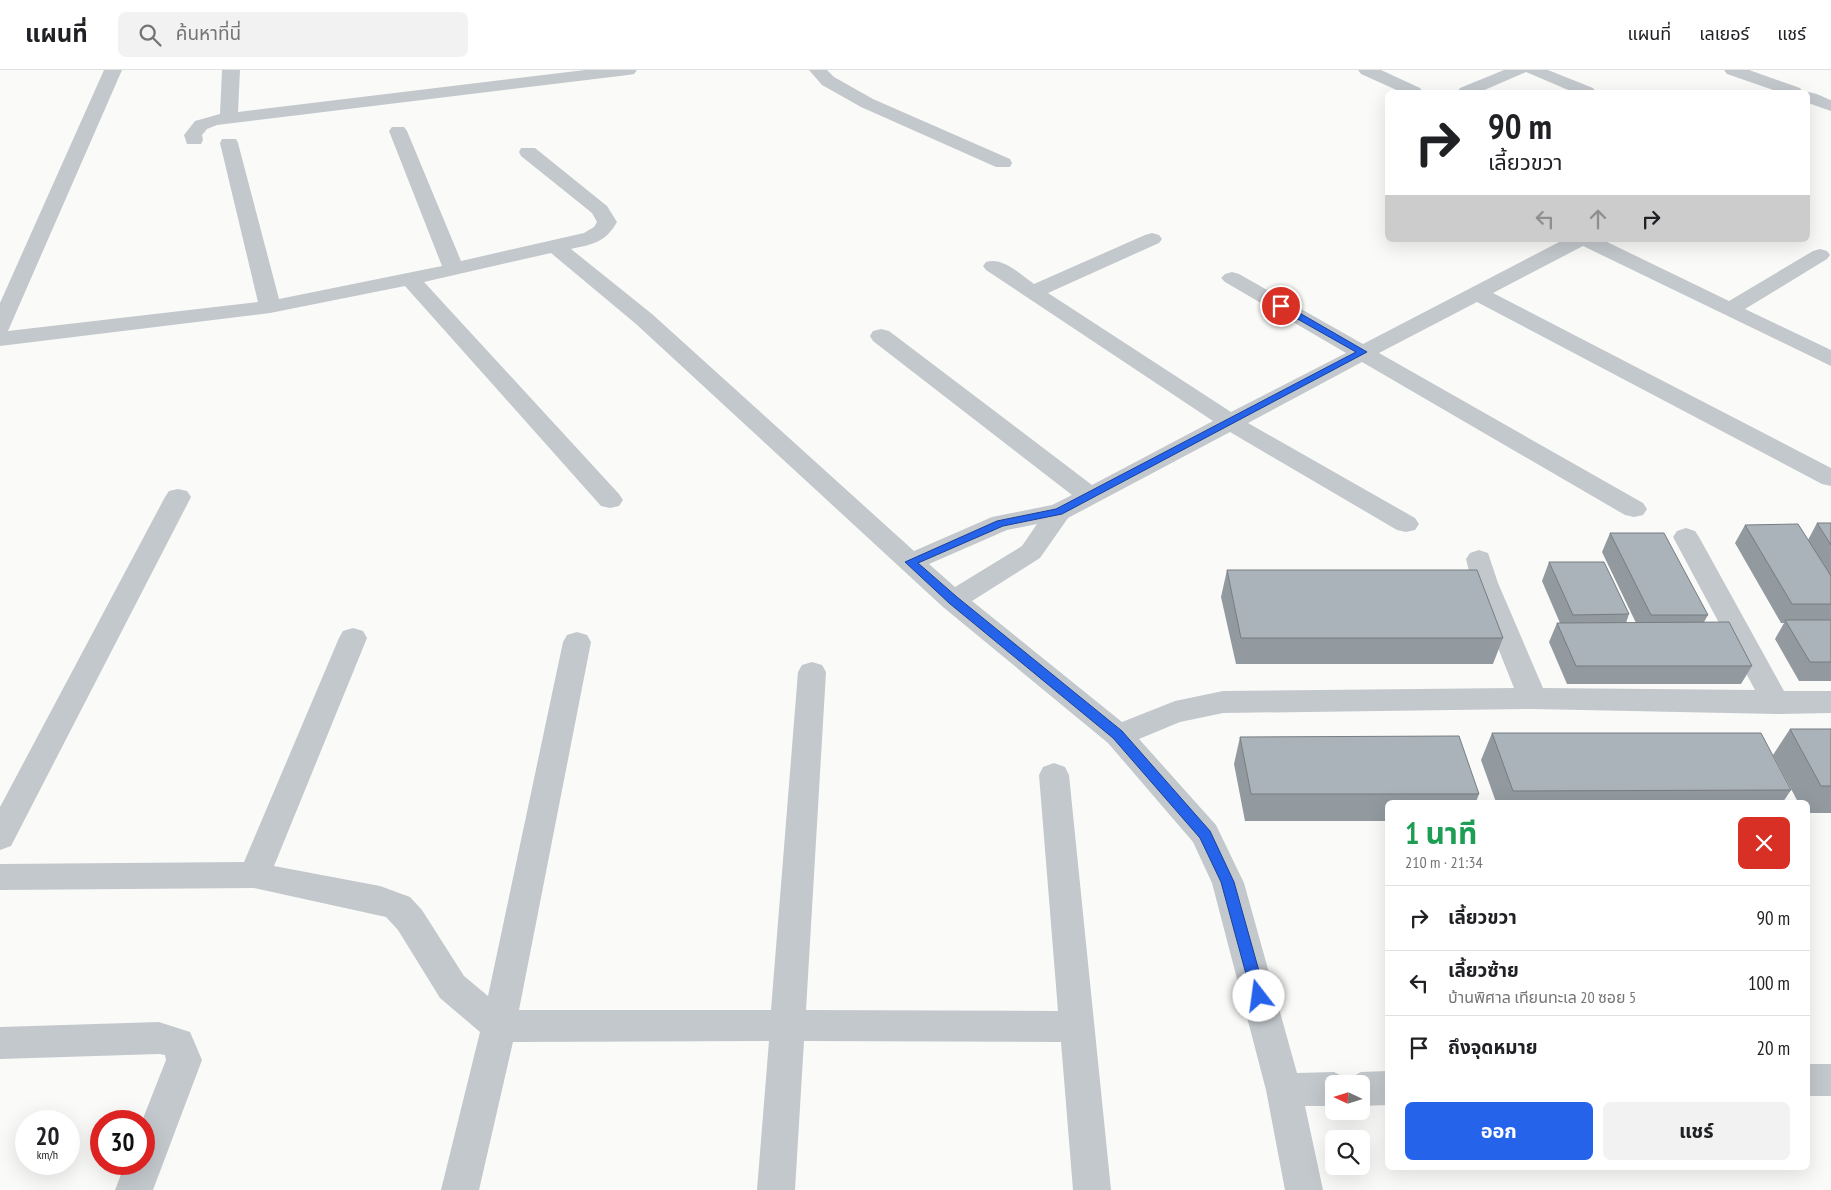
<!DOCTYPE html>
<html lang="th">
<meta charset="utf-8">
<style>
:root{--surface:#fff;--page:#f2f2f2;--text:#202124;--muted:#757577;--line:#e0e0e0;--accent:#2563eb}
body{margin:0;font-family:"PT Sans Narrow","Noto Sans Thai",sans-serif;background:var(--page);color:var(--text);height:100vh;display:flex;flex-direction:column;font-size:19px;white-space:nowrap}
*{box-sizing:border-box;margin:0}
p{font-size:16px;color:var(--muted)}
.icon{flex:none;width:28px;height:28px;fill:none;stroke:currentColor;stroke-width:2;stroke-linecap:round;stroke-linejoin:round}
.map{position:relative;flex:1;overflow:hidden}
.drawer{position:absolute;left:1385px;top:730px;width:425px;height:370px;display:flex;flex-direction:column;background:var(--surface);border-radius:8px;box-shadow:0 5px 20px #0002}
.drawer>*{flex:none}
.guide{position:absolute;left:1385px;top:20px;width:425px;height:152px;border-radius:8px;box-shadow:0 5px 20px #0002;background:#fff;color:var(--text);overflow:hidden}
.needle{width:32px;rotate:274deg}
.fabs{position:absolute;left:1325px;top:1005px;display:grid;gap:10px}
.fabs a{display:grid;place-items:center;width:45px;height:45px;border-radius:8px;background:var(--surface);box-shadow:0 5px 20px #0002;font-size:25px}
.speed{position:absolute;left:15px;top:1040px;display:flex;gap:10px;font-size:25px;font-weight:700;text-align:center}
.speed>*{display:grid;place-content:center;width:65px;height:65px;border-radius:50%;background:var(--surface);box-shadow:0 5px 20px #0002;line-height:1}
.speed small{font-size:12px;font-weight:400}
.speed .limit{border:8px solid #d22;background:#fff;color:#111}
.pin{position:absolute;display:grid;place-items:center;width:42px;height:42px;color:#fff;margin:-21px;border:2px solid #fff;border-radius:50%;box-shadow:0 1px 5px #0007}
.me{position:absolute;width:55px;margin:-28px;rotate:345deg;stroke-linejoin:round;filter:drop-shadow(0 0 4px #0008)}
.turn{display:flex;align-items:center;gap:18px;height:105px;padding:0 20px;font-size:22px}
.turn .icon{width:65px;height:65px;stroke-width:2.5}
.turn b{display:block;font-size:35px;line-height:42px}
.lanes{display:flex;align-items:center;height:48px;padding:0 20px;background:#0003;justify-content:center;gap:25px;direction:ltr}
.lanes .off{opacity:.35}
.round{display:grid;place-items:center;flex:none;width:52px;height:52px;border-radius:8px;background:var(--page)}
.overview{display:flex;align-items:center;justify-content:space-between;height:85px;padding:0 20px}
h1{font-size:30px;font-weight:700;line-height:38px;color:#1e9e55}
.action{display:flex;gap:10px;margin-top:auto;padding:10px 20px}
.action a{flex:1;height:58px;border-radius:8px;background:var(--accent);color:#fff;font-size:20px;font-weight:700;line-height:58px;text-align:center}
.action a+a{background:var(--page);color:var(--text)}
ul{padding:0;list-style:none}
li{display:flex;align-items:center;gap:15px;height:65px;padding:0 20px;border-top:1px solid var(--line)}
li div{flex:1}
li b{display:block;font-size:19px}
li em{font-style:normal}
header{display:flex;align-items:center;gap:30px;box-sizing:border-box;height:70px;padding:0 25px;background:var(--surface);border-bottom:1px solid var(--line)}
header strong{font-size:24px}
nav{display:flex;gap:28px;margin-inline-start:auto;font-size:18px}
.search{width:350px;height:45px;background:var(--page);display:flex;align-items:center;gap:12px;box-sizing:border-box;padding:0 18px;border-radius:8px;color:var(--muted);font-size:19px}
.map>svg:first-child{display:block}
</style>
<header>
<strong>แผนที่</strong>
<div class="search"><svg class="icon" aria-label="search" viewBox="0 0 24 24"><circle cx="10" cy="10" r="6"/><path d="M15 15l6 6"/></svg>ค้นหาที่นี่</div>
<nav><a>แผนที่</a><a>เลเยอร์</a><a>แชร์</a></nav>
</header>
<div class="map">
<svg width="1831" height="1120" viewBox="0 0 1831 1120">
<rect width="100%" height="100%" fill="#fafaf8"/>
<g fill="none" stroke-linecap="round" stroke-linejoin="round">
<!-- minor -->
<path fill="#c3c8cc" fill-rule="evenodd" d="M104 0H122L8 261 258 232 220 73 222 69H236L238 73 279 229 442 196 389 61 392 57H404L407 61 461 191 584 163 594 157 597 152 592 143 521 86 519 82 521 78H535L607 136 617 152C605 173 593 174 571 179L652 244 914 481 992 447 1052 435 1072 425 873 271 870 266 873 261 881 259 889 261 1092 415 1213 351 986 200 983 196 986 192C1003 187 1020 204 1034 214L1145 165 1152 163 1159 165 1162 169 1159 173 1048 223 1231 342 1346 283 1225 212 1221 208 1225 204 1232 202 1239 204 1363 274 1563 170H1603L1729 231 1813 181 1820 179 1827 181 1830 185 1827 189 1745 239 1831 280V296L1583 176 1493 223 1831 398V416L1822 414 1477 232 1379 283 1643 433 1647 439 1643 445 1634 447 1625 445 1362 292 1248 353 1415 448 1419 454 1415 460 1406 462 1397 460 1230 362 1068 448 1040 488 972 531 1122 652 1175 631 1223 621 1514 618 1472 513 1466 489 1470 483 1479 480 1488 483 1498 513 1543 618 1755 620 1673 467 1677 461 1686 458 1695 461 1699 467 1784 621H1831V643L1776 644 1533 639 1223 643 1180 652 1139 669 1216 755 1244 813 1297 1003 1334 1002 1348 1009 1361 1002 1388 1001V1035L1361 1036V1014H1334V1036H1305L1323 1120H1285L1266 1020 1212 813 1193 772 1108 673 943 537 636 254 551 183 424 212 619 424 623 430 619 436 610 438 601 436 405 216 270 243 0 276V233ZM1037 454 1022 476 955 517 929 494 1007 460Z
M222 0H240L238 42 585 0H637L634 4 628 5 217 55 207 59 202 65 203 70 201 74H187L184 65 195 51 220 44Z
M809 0H827L834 7 873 29 1010 89 1012 93 1010 97H996L861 37 822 15Z
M1358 0H1381L1420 18 1423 22H1401L1361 4Z
M1504 0H1548L1593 18 1596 22H1573L1526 2 1480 22H1457L1460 18Z
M1724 0H1749L1800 18 1803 22H1779L1727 4Z
M1805 22C1813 21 1823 27 1831 30V41L1808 33V22Z
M178 419 187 421 191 427 11 776 0 780V737L165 427 169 421Z
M353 558 363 561 367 568 274 796 380 816 410 827 422 840 464 906 488 926 563 572 567 565 577 562 587 565 591 572 519 940H771L798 602 802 595 812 592 822 595 826 602 806 940 1058 941 1039 705 1043 697 1054 693 1065 697 1069 705 1111 1120H1073L1061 972 804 971 795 1120H757L769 971 513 972 479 1120H441L480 962 440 928 398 860 386 847 254 818 0 820V794L244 792 339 568 343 561Z
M159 952 190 962 202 990 153 1120H115L125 1094H144L142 1051 166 990 165 985 159 984 0 989V957Z
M1808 994H1831V1026H1808Z"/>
</g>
<!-- wall -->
<path fill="#929a9f" d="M1817 453H1831V611H1799L1775 569 1784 553H1781L1735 473 1745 455 1808 470Z
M1610 463 1708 545 1704 552 1752 596 1741 614H1567L1549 572 1557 553H1560L1542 511 1549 492 1629 544 1626 553H1636L1602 482Z
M1227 500 1503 568 1493 594H1236L1221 527Z
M1790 659H1831V743H1808V732H1798L1773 685Z
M1492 663 1791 720 1783 732H1496L1481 690Z
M1240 667 1479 724 1476 732H1388V751H1245L1234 694Z"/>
<!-- building -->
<path fill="#aab3b9" stroke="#777d82" d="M1817 453H1831V475Z
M1798 454 1831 506V534H1792L1745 455Z
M1610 463H1664L1708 545H1651Z
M1549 492H1604L1629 544 1573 545Z
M1227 500H1477L1503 568H1241Z
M1785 550H1831V592H1810Z
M1729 552 1752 596H1576L1557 553Z
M1790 659H1831V716H1821Z
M1492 663H1761L1791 720 1513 721Z
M1459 666 1479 724H1251L1240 667Z"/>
<!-- route -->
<path fill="#2563eb" stroke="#184099" d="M1278 234H1284L1367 282 1062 444 1003 456 918 493 957 527 1122 661 1210 761 1234 812 1266 926 1264 930 1259 932 1254 930 1252 926 1221 812 1200 768 1113 668 949 533 905 492 997 451 1056 439 1356 282 1278 238Z"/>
</svg>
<div class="fabs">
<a><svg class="needle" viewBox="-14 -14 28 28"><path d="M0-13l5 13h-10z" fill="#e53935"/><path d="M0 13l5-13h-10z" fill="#757577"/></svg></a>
<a><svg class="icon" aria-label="search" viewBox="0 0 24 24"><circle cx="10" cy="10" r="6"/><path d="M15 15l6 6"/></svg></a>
</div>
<div class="speed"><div>20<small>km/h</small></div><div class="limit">30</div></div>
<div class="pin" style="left:1281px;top:236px;background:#d93025"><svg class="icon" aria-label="arrive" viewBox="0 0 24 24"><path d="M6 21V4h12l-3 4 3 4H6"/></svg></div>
<svg class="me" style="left:1259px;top:926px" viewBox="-20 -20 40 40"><circle r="19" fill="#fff"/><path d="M0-13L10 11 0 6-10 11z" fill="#2563eb"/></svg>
<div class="guide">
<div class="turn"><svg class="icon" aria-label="right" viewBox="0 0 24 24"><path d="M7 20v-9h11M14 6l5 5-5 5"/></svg><div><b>90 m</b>เลี้ยวขวา</div></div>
<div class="lanes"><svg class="icon off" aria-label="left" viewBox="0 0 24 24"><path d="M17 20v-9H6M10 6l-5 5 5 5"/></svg><svg class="icon off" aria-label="ahead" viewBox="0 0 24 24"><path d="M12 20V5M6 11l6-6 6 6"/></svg><svg class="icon" aria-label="right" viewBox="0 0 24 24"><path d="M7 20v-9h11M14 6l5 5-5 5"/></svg></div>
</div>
<section class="drawer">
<div class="overview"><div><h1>1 นาที</h1><p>210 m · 21:34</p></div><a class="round" style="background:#d93025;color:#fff"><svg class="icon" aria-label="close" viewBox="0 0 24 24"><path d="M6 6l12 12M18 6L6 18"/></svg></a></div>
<ul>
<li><svg class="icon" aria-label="right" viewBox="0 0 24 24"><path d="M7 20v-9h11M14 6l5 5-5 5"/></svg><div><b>เลี้ยวขวา</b></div><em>90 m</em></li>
<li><svg class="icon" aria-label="left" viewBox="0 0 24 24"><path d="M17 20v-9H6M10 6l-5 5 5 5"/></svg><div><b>เลี้ยวซ้าย</b><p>บ้านพิศาล เทียนทะเล 20 ซอย 5</p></div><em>100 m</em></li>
<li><svg class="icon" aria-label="arrive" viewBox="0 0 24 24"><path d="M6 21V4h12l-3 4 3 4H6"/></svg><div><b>ถึงจุดหมาย</b></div><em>20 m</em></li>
</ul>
<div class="action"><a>ออก</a><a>แชร์</a></div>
</section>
</div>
